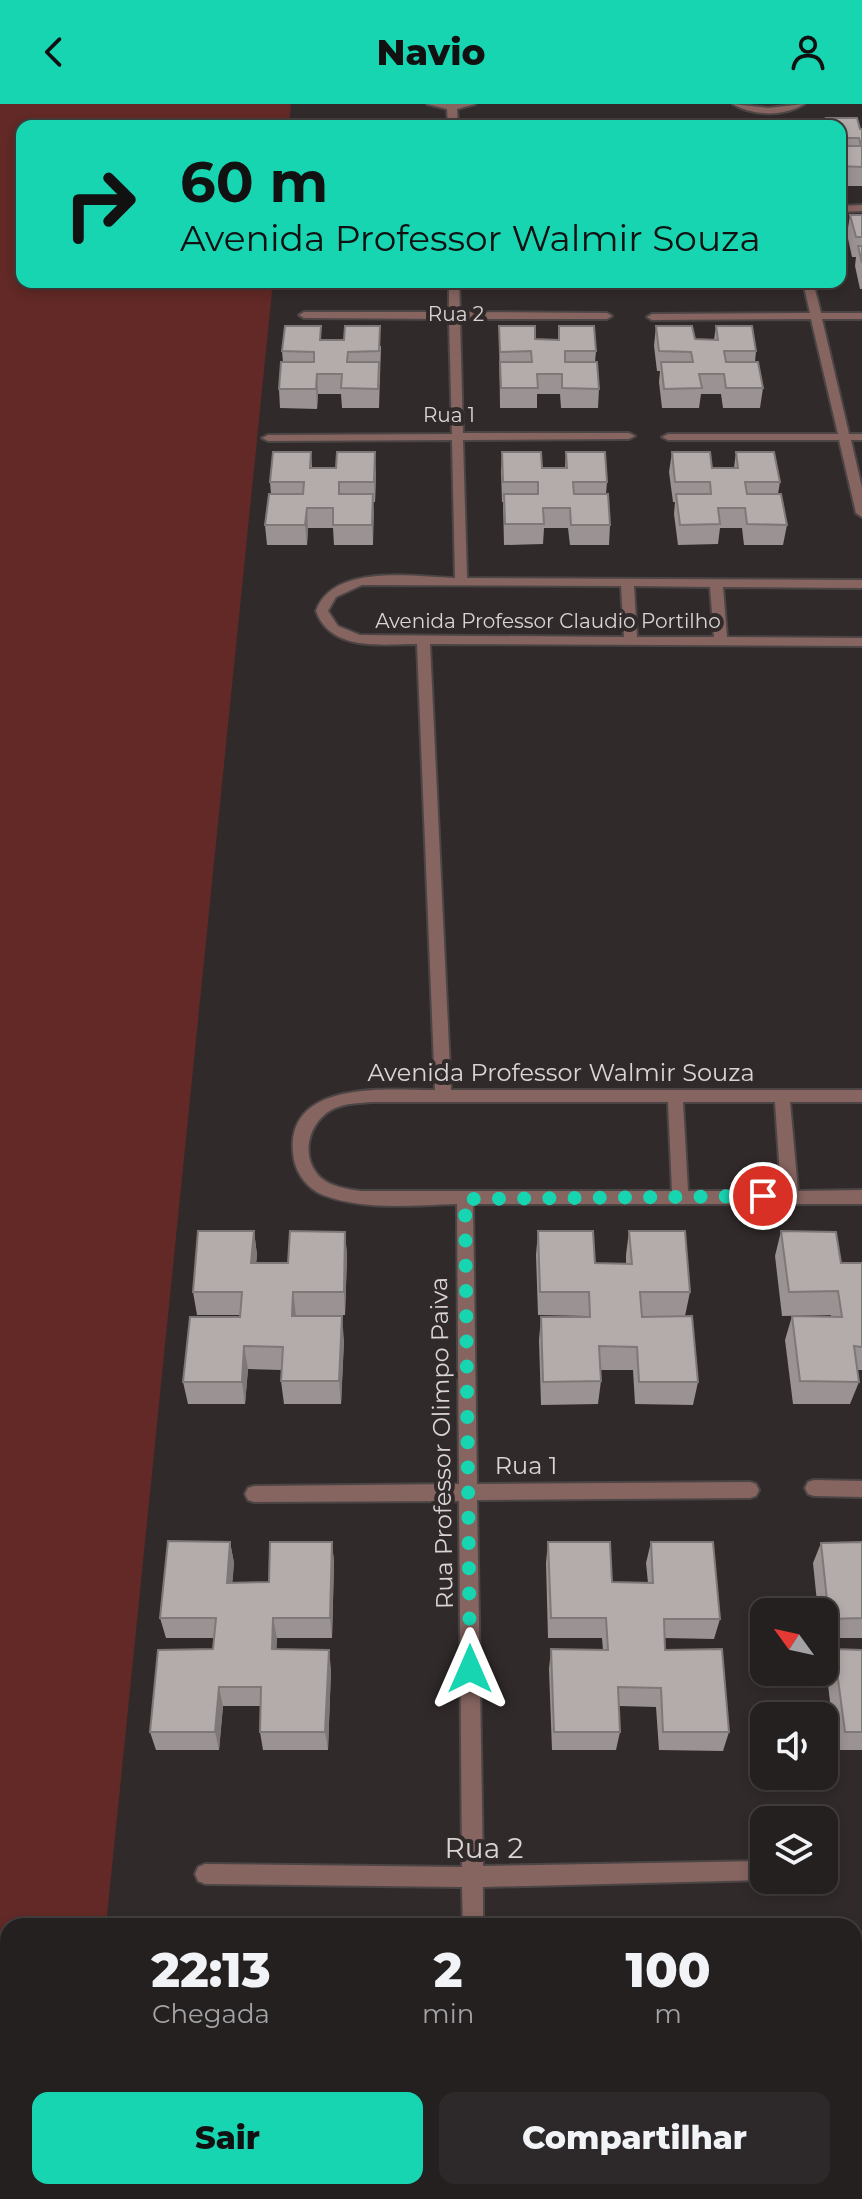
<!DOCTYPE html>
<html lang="pt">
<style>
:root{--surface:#252020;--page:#2d2829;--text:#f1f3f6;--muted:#a3a3a5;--line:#423e3e;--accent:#18d5b2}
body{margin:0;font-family:Montserrat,sans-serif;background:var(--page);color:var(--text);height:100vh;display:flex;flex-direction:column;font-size:30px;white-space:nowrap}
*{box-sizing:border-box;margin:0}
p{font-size:26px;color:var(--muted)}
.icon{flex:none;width:44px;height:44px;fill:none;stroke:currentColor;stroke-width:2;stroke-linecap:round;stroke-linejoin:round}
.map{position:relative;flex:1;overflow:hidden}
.side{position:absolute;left:0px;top:1814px;width:862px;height:282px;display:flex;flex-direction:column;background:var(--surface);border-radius:24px 24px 0 0;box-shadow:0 4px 12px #0003,0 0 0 2px var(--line)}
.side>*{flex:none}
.guide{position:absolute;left:16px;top:16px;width:830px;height:168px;border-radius:16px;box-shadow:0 4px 12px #0003,0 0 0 2px var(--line);background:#18d5b2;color:#111;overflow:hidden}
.needle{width:52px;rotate:303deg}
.controls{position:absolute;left:750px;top:1494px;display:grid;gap:16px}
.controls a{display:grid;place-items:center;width:88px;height:88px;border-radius:16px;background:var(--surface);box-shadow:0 4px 12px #0003,0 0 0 2px var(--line);font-size:40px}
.pin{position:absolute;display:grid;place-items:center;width:68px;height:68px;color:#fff;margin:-34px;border:4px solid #fff;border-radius:50%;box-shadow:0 2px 8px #0007}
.me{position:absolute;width:88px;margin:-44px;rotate:0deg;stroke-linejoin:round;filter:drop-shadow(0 0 6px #0008)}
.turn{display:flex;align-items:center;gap:28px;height:168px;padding:0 32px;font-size:36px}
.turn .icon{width:104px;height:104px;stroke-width:2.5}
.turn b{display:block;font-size:56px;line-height:68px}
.eta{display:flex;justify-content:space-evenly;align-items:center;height:136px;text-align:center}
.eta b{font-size:48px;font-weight:800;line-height:56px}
.button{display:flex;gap:16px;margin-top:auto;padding:16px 32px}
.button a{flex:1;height:92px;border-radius:16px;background:var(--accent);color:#111;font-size:32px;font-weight:800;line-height:92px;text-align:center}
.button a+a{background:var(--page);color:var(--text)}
header{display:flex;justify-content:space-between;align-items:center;height:104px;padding:0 32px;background:var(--accent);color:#111;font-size:36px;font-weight:800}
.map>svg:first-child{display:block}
</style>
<header><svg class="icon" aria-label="back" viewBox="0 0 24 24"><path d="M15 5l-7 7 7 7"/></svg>Navio<svg class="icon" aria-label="person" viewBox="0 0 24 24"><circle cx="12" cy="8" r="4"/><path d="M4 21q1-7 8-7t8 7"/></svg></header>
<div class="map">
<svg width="862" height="2095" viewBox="0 0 862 2095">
<rect width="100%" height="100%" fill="#312a2a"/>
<!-- green -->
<path fill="#622926" d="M0 0H291L289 22H22V178H273L106 1822H8V2088H79L78 2095H0Z"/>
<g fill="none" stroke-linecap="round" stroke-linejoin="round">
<!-- minor casing -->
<g stroke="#4c4545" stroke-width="4">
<path id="minor" d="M427 0H475L457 5 458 22H448L447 5Z
M733 0 768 4 804 0C784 13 753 12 733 0Z
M862 101V107L840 108V102Z
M449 178H459L460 208 607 209 612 212 607 215H460L463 329H629L635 332 629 335 463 336 467 474 862 476V484L723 483 727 533 862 534V542L430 540 451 986H862V998H790L798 1087 862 1086V1100H473L477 1380 750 1378 756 1380 759 1386 756 1392 750 1394 477 1396 483 1762 764 1757V1776H767L483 1783V1822H463L462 1783 205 1780 198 1777 195 1770 198 1763 205 1760 462 1763 459 1397 254 1398 248 1396 245 1390 248 1384 254 1382 459 1380 457 1100C413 1101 365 1107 323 1091 306 1084 294 1067 293 1048 287 975 389 986 435 986L417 540C381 540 331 548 316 507 333 459 414 473 455 474L452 336 268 337 262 334 268 331 452 330 449 215 304 214 299 211 304 208H449ZM362 481 621 482 624 533 360 531 338 522 328 507 336 493ZM634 482 710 483 714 533H637ZM372 998H668L672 1087H361C347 1085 331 1083 320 1073 297 1050 311 1010 341 1002 350 999 362 999 372 998ZM683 998H775L781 1087H688Z
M803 178H813L821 209H862V215H822L849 330H862V336H851L862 384V413L856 409 839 336H668L662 333 668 330H838L811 215 652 216 647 213 652 210 810 209Z
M814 1376 862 1377V1393L814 1392 808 1390 805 1384 808 1378Z
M471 2088H493V2095H471Z"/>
</g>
<!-- path -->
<path stroke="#888282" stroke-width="3" stroke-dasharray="4 3" stroke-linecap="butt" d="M521 17H551
M573 17H635
M657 17H687"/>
<!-- minor -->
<use href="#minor" fill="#866460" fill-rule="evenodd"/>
</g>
<!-- wall -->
<path fill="#9b9393" d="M826 14 862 25V82H840V22H825Z
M850 111H862V185H860L855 162 856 153H852L847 130Z
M291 178H327L326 186H292Z
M349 178H384L383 186H349Z
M496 178H531V186H497Z
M553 178H589L588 186H554Z
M647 178H683V186H648Z
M704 178H741L740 186H705Z
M499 222 535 235 558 236 559 222 596 247 595 258 599 285 598 304H561L560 290H537V304H500Z
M656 222 695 235 714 236 716 222 756 247 755 258 763 284 760 304H723L721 290H701L699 304H662L659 278 660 267H657L654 242Z
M321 236 381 242 379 304H342L341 290H318L317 305 280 304 279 285 283 258 282 247Z
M311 348 312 364 376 368 375 398H373V441H334L333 424H308L307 441H267L265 421 271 390 270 378Z
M502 348 542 364H565L566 348 607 378 606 390 610 421 609 441H570L568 424H544L543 440 504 441 503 398H502L501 368Z
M672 348 712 364H734L736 348 780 378 778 390 787 421 783 441H744L742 424H720L718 440 678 441 674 410 675 398H673L669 368Z
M254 1127 257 1151 256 1159H288L345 1128 347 1152 345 1211 296 1212 344 1236 341 1300H284L281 1277 282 1266 248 1265 245 1300H188L183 1278 240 1211H197L193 1188Z
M538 1127 595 1159 626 1160V1151L629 1127 690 1188 685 1212H642L698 1278 693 1301 635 1300 633 1266H600L601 1277 598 1300 541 1301 539 1236 541 1213H587V1212L538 1211 536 1151Z
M781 1127 841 1159H862V1266H857L859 1278 850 1300H793L785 1236 792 1212 831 1213V1211L782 1212 775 1152Z
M230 1438 234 1459 232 1478H269L332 1438 334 1459 332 1534H277L276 1545 331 1565 328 1646H263L260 1628 261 1602H223L219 1646H156L150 1628 213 1545 214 1534H166L160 1514Z
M548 1438 612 1478 648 1479 646 1459 651 1438 720 1515 714 1535 665 1534V1546L729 1628 723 1647 659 1646 656 1603 619 1602 620 1628 616 1646H552L549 1565 551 1545 603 1546 602 1534H548L546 1459Z
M862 1438V1534H824V1508H818L813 1459 821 1439Z
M834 1545 862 1546V1646H836L826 1565Z
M862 1845V1865L860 1848Z
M112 2088H187V2090L113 2089Z
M566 2088H641L640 2090H566Z
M688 2088H764L762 2091 688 2090Z"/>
<!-- shaded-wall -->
<path fill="#7e7878" d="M317 270 318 290 317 305 316 285Z
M375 348 376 368 375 398 374 378Z
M373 390 374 410 373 441 372 421Z
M307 404 308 424 307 441 305 421Z
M254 1127 257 1151 254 1183 251 1159Z
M345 1128 347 1152 345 1211 344 1188Z
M293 1188 296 1212H292Z
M342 1212 344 1236 341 1300 339 1277Z
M244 1242 248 1265 245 1300 242 1278Z
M230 1438 234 1459 231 1499 227 1479Z
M332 1438 334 1459 332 1534 330 1514Z
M273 1514 277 1534 276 1565 272 1545Z
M329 1546 331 1565 328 1646 325 1628Z
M219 1583 223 1602 219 1646 215 1628Z"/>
<!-- building -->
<path fill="#b4abab" stroke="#7e7878" stroke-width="2" d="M826 14H857L860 25H862V63L840 62V42H861L859 34H840V22H828Z
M305 15H337L336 22H305Z
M358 15H389V22H357Z
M493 15H524L525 22H493Z
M546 15H577V22H546Z
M632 15H663L664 22H632Z
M684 15H716L717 22H685Z
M850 111H862V133H856Z
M858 142H862V159Z
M285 222H321L320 236H344L345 222H380L379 247 348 248 347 258H379L378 285 341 284 342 270H317L316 285H279L281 258H314V248L282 247Z
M499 222H535V235L559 236V222H594L596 247H565V258H597L599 285 562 284V270H537L538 284H501L500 258H532L531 247 500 248Z
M656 222H692L695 235 718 236 716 222H752L756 247H724L726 258H758L763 284H726L724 270H699L702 284 664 285 661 258H693L691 248 659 247Z
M273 348H311L310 364H336L337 348H375L374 378H339V390H373L372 421H333V404H307L305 421H265L269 390H303L304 378H270Z
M502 348H541L542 364H567L566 348H605L607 378H573L574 390H608L610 421H571L570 404H543L544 420H505L504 390H538V378H503Z
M672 348H710L712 364H738L736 348H774L780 378H745L747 390H781L787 421 747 420 745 404H718L720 420 680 421 676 390H711L710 378H675Z
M198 1127H254L251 1159H288L290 1127 345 1128 344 1188H293L292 1212H342L339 1277H281L283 1243 244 1242 242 1278H183L190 1213H240L242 1188H193Z
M538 1127H593L595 1159 632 1160 629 1127H685L690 1188H640L642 1213 692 1212 698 1278H639L637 1243 599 1242 601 1277 543 1278 541 1213H590L589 1188H540Z
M781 1127 836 1128 841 1159H862V1243L854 1242 859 1278 800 1277 792 1212 842 1213 838 1187 789 1188Z
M168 1437 230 1438 227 1479 269 1478 270 1438H332L330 1514H273L272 1545 329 1546 325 1628H260L261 1583H219L215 1628H150L158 1546 213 1545 216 1514H160Z
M548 1438H610L612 1478 653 1479 651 1438H713L720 1515H664L665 1546 722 1545 729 1628H663L661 1584 618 1583 620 1628H554L551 1545 608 1546 606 1514H551Z
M862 1438V1514L829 1515 821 1439Z
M834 1545 862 1546V1628H845Z"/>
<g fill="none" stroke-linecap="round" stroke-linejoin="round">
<!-- route -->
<path stroke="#18d5b2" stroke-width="14" stroke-dasharray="0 25.2" d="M470 1565 465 1095 763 1092"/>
</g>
<g text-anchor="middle" stroke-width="8" stroke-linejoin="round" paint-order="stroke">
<!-- far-street labels -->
<g font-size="20" fill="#d9d5d4" stroke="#312a2a">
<text x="456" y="217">Rua 2</text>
<text x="449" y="318">Rua 1</text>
<text x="548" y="524">Avenida Professor Claudio Portilho</text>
</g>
<!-- street labels -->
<g font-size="24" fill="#d9d5d4" stroke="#312a2a">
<text x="561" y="977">Avenida Professor Walmir Souza</text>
<text transform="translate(442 1339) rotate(-91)" y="8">Rua Professor Olimpo Paiva</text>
<text x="526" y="1370">Rua 1</text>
</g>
<!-- near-street labels -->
<g font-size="28" fill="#d9d5d4" stroke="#312a2a">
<text x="484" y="1754">Rua 2</text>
</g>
</g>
</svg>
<div class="controls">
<a><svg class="needle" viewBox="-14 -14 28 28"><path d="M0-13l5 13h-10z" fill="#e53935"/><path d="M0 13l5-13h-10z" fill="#a3a3a5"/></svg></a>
<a><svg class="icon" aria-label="sound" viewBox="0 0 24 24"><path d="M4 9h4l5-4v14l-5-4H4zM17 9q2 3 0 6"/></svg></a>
<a><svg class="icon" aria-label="layers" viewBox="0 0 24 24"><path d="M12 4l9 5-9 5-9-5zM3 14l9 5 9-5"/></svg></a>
</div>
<div class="pin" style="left:763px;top:1092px;background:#d93025"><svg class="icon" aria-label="arrive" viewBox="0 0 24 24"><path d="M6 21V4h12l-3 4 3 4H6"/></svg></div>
<svg class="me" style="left:470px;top:1565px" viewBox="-20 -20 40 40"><path d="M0-17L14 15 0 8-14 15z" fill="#18d5b2" stroke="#fff" stroke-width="4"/></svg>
<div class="guide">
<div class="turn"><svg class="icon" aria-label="right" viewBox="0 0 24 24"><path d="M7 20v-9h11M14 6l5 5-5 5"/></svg><div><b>60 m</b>Avenida Professor Walmir Souza</div></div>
</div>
<section class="side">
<div class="eta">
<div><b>22:13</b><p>Chegada</p></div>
<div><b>2</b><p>min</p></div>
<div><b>100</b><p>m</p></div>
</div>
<div class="button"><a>Sair</a><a>Compartilhar</a></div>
</section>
</div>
